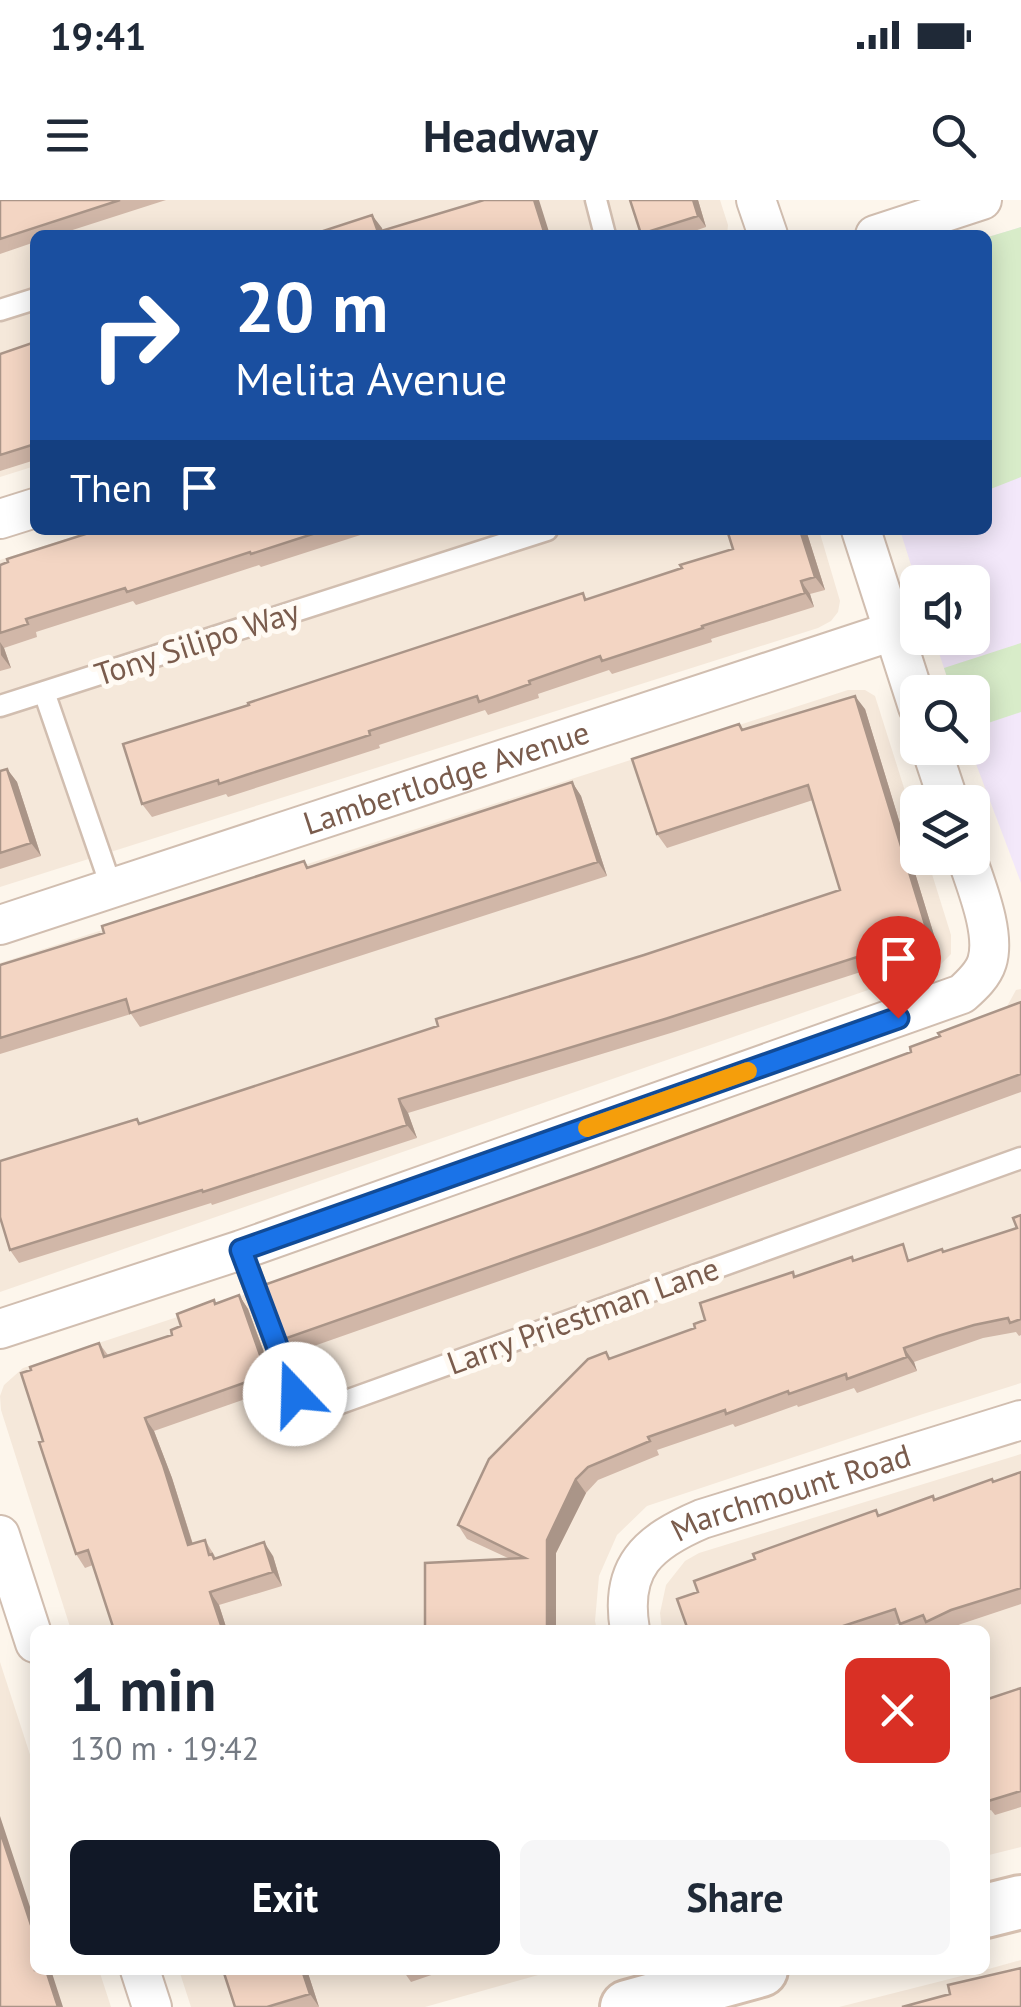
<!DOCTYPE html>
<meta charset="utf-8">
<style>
:root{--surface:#fff;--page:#f6f6f7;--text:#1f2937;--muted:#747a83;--accent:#111827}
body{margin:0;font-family:"PT Sans",sans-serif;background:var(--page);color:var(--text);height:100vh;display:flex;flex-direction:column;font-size:38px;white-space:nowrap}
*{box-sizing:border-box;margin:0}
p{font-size:32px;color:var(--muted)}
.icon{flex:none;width:55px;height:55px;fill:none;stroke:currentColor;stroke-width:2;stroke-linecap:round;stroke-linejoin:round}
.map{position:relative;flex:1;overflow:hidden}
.side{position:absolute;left:30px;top:1425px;width:960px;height:350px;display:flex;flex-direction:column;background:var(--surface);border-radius:15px;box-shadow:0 5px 25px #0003}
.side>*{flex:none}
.hud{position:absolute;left:30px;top:30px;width:962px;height:305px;border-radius:15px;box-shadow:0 5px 25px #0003;background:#1a4fa0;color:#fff;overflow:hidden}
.buttons{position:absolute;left:900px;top:365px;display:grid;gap:20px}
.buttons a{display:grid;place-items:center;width:90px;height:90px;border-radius:15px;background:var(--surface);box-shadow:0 5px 25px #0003;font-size:50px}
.pin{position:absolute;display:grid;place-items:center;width:85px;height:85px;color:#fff;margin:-102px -42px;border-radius:50% 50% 50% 0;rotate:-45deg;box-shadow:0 0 10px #0007}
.pin .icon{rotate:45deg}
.me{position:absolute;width:110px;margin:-55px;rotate:339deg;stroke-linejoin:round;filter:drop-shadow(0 0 8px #0008)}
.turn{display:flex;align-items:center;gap:35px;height:210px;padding:0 40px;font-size:45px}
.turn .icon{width:130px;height:130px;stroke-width:2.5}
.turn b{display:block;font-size:70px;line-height:85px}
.then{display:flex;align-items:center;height:95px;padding:0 40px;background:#0003;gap:20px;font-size:38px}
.round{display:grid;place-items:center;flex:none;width:105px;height:105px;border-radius:15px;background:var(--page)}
.overview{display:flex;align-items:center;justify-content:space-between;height:170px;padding:0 40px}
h1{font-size:60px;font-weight:700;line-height:75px}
.primary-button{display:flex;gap:20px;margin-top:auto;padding:20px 40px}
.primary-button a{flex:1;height:115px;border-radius:15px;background:var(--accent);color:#fff;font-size:40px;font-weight:700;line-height:115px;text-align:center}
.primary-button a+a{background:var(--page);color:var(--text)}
.status{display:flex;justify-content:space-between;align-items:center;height:70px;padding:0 50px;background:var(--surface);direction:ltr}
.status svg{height:28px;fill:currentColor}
header{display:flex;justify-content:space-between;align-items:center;height:130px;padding:0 40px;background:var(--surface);font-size:45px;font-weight:700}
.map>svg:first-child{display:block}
</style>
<div class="status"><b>19:41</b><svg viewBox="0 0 49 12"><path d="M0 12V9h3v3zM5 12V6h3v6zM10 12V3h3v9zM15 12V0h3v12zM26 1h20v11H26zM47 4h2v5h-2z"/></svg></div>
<header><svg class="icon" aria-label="menu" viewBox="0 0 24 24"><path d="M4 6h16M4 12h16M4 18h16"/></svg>Headway<svg class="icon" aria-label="search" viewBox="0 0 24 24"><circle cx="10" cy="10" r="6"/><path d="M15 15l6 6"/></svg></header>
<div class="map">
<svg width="1021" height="1807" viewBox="0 0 1021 1807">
<rect width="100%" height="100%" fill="#fdf6ec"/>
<!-- residential -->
<path fill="#f5e8da" d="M0 0H720L728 25 727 35H35V266L0 277Z
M94 330H819L840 401 838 412 831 421 818 428 0 687V360Z
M848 490H865L875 496 917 629 918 658H927L951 735V754L940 765 0 1092V763Z
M1021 789V1183L923 1214 647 1306 617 1335 599 1376 595 1421 597 1430H71L1 1210 0 1196 4 1185 23 1168 247 1094 916 851 1005 810 1016 790Z
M1021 1254V1647L985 1656V1430H662L660 1413 666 1385 685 1361 699 1353Z
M0 1462 35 1570V1770H99L111 1807H0Z
M1021 1760V1807H839L985 1770Z
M179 1770H556L425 1807H191Z"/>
<!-- education -->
<path fill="#f3e8fa" d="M1021 27V683L970 548H972V492H952L934 438H972V382H918L917 384 900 330H988V37Z"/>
<!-- green -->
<path fill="#d8ecc9" d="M1021 27V277L988 290V37Z
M1021 443V512L973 528 972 492H952L944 468Z"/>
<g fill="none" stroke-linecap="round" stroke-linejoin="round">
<!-- lane casing -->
<g stroke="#d1beb0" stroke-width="25">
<path id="lane" d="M596 0 605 35
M0 110 35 99
M0 506 44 492
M112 689 44 492 547 330
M241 1050 295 1194 302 1205 321 1210 1021 958"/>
</g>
<!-- street casing -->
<g stroke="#d1beb0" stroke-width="42">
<g id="street">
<path d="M756 0 768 35"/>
<path d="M875 35 982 0"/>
<path d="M0 319 35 308"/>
<path d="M861 330 918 507"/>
<path d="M931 548 949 602"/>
<path id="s1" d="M0 725 893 431"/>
<path d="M0 1129 241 1050 962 794C972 785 983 775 987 762 996 733 976 686 967 658"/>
<path d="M0 1335 35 1443"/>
<path id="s2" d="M630 1430C619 1367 648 1342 702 1319L1021 1220"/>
<path d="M140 1770 152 1807"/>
</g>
</g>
<!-- secondary casing -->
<g stroke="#d6c0b0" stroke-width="58">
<path id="secondary" d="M985 1711 1021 1702
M627 1807 761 1770"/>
</g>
<!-- lane -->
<use href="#lane" stroke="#fff" stroke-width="20"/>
<!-- street -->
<use href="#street" stroke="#fff" stroke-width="38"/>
<!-- secondary -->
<use href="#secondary" stroke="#fff" stroke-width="52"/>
</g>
<!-- wall -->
<path fill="#d1b7a8" d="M0 0H166L57 35H35V42L0 54Z
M630 0H698L706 27 683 35H642Z
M35 142V260L0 271V154Z
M98 330H108L109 332 114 330H376L261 367 259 365 136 405 133 401 36 432 37 437 4 448 11 468 0 471V365Z
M806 330 825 390 810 394 814 407 711 439 712 442 612 474 609 470 538 494 539 498 488 515 485 510 379 545 380 548 228 597 226 594 152 617 142 604 249 505 583 393 587 399Z
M865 509 941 758 873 779 867 770 674 832 408 913 417 938 212 1005 211 1003 19 1063 10 1050 140 924 438 826 644 755 840 690 813 600 667 648 657 634 744 530Z
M7 569 17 582 41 656 0 669V571Z
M572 582 581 596 607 676 140 827 131 814 0 854V765L309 668Z
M1021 802V892L599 1046 294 1153 284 1139 592 969 911 852Z
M1021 1015V1135L1019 1136 1016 1132 983 1138 914 1162 917 1171 857 1193 854 1188 798 1207 797 1205 735 1227 733 1224 657 1250 659 1255 598 1280 586 1293 556 1353V1430L508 1358 467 1339 458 1325 611 1158 695 1128 796 1076 852 1057 854 1061 912 1059 944 1052 1017 1028Z
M239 1095 248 1109 276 1185 263 1189 265 1192 154 1231 172 1278 193 1344 205 1340 216 1358 273 1356 282 1386 219 1405 227 1430H114L93 1365 85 1368 76 1354 43 1241 99 1143 108 1155 172 1135 181 1126 214 1100 216 1103Z
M1021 1272V1404L961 1424 946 1430H904L900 1423 880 1430H688L698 1392 880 1316 933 1296 935 1300 992 1279 994 1282Z
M1021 1488V1607L995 1615 991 1610 985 1612V1500Z
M307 1770 319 1807H235Z
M401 1770H446L411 1782 404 1772H402Z"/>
<!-- shaded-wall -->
<path fill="#aa9588" d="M534 0H539L550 35H545Z
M693 0H698L706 27 698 16Z
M372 15 382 28 384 35 378 32Z
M800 330H806L825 390 815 377Z
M801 381 810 394 814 407 805 393Z
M0 442 4 448 11 468 1 455Z
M855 496 865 509 941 758 931 744Z
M7 569 17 582 41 656 31 643Z
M572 582 581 596 607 676 598 662Z
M399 899 408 913 417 938 407 925Z
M239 1095 248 1109 276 1185 266 1172Z
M904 1148 914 1162 917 1171 907 1157Z
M145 1218 154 1231 172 1278 197 1358 188 1345Z
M576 1279 586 1293 556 1353V1430H547V1340Z
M264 1342 273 1356 282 1386 273 1372Z
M210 1392 219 1405 227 1430H224L221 1425Z
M0 1616 35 1722V1737L0 1631Z
M46 1770H51L63 1807H58Z
M302 1770H307L319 1807 310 1794Z"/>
<!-- building -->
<path fill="#f3d5c3" stroke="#aa9588" stroke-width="2.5" d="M0 0H120L0 39Z
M484 0H534L545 35H318L317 33 372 15 378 32Z
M630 0H693L698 16 641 34Z
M35 142V244L0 255V154Z
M98 330H107V332L114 330H325L251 354 250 352 127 392 125 388 26 419 28 424 0 433V365L8 362 7 359Z
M727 330H800L815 377 801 381 805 393 702 426 703 428 602 461 600 456 529 481 530 484 479 502 477 496 369 531 370 535 246 575 219 584 218 580 142 604 123 544 249 505 248 503 583 393 585 400 682 368 680 365 733 349Z
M855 496 931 744 863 765 860 756 665 819 399 899 407 925 203 992 202 990 10 1050 0 1017V961L137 919 139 924 438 826 436 819 644 755 840 690 808 585 657 634 632 559 739 524 742 530Z
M7 569 31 643 0 653V571Z
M572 582 598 662 130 813 126 799 0 838V765L104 733 102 726 304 661 307 668Z
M1021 802V874L589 1032 284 1139 264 1085 592 969 911 852 910 847 940 836 938 833Z
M1021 1015V1119L1010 1123 1008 1118 974 1125 938 1136 904 1148 907 1157 847 1179 846 1174 789 1194 788 1191 726 1214 725 1210 648 1237 650 1241 588 1267 576 1279 547 1340V1430H425V1363L525 1358 458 1325 489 1259 588 1159 606 1152 609 1159 695 1128 694 1124 705 1120 700 1103 793 1072 794 1077 852 1057 853 1061 903 1044 908 1061 942 1049 943 1052 1017 1028 1013 1018Z
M239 1095 266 1172 254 1176 255 1179 145 1218 163 1265 188 1345 205 1340 209 1355 212 1354 214 1359 264 1342 273 1372 210 1392 221 1425 215 1427 216 1430H114L88 1350 76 1354 39 1242 43 1241 21 1173 31 1170 30 1167 99 1143 104 1157 172 1135 171 1130 181 1126 177 1114 214 1100 215 1104Z
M1021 1272V1388L951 1410 926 1422 923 1415 900 1424 895 1409 831 1430H688L677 1399 698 1392 694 1381 755 1359 753 1354 876 1310 878 1316 933 1296 934 1300 992 1279 993 1282Z
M1021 1488V1591L985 1602V1500Z
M0 1631 35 1737V1770H46L58 1807H0Z
M1021 1768V1807H902L950 1794 948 1785Z
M223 1770H302L310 1794 267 1807H235Z"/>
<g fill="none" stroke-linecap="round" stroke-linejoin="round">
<!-- route casing -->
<g stroke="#114b97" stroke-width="25">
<path id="route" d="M295 1194 241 1050 898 818"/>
</g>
<!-- route -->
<use href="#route" stroke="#1a73e8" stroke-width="18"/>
<!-- slow -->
<path stroke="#f59e0b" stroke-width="18" d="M587 928 748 871"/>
</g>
<g text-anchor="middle" stroke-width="10" stroke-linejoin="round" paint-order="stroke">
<!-- street labels -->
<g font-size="32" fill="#7a5c4d" stroke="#fffaf3">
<text transform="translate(197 443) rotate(-18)" y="11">Tony Silipo Way</text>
<text dy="11" stroke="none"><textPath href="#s1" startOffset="470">Lambertlodge Avenue</textPath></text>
<text transform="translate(583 1116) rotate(-20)" y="11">Larry Priestman Lane</text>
<text dy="11" stroke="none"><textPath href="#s2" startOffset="240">Marchmount Road</textPath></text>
</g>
</g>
</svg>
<div class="buttons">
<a><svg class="icon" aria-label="sound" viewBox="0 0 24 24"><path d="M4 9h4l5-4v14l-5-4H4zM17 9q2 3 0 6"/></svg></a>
<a><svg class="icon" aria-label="search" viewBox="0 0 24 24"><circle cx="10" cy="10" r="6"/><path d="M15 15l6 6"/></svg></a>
<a><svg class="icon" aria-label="layers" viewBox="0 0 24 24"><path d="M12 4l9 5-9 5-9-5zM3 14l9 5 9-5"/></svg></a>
</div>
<div class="pin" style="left:898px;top:818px;background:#d93025"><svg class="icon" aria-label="arrive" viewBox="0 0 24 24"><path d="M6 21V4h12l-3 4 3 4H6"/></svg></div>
<svg class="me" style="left:295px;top:1194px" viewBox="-20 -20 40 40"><circle r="19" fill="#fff"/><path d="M0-13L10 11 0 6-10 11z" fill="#1a73e8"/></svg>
<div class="hud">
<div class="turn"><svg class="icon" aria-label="right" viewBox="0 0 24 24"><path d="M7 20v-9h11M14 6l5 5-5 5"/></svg><div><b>20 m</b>Melita Avenue</div></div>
<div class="then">Then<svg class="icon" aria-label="arrive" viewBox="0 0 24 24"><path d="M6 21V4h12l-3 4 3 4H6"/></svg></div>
</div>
<section class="side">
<div class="overview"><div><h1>1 min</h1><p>130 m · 19:42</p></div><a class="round" style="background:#d93025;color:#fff"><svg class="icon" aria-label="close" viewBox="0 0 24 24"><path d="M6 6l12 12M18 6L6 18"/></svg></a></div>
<div class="primary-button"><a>Exit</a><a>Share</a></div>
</section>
</div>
